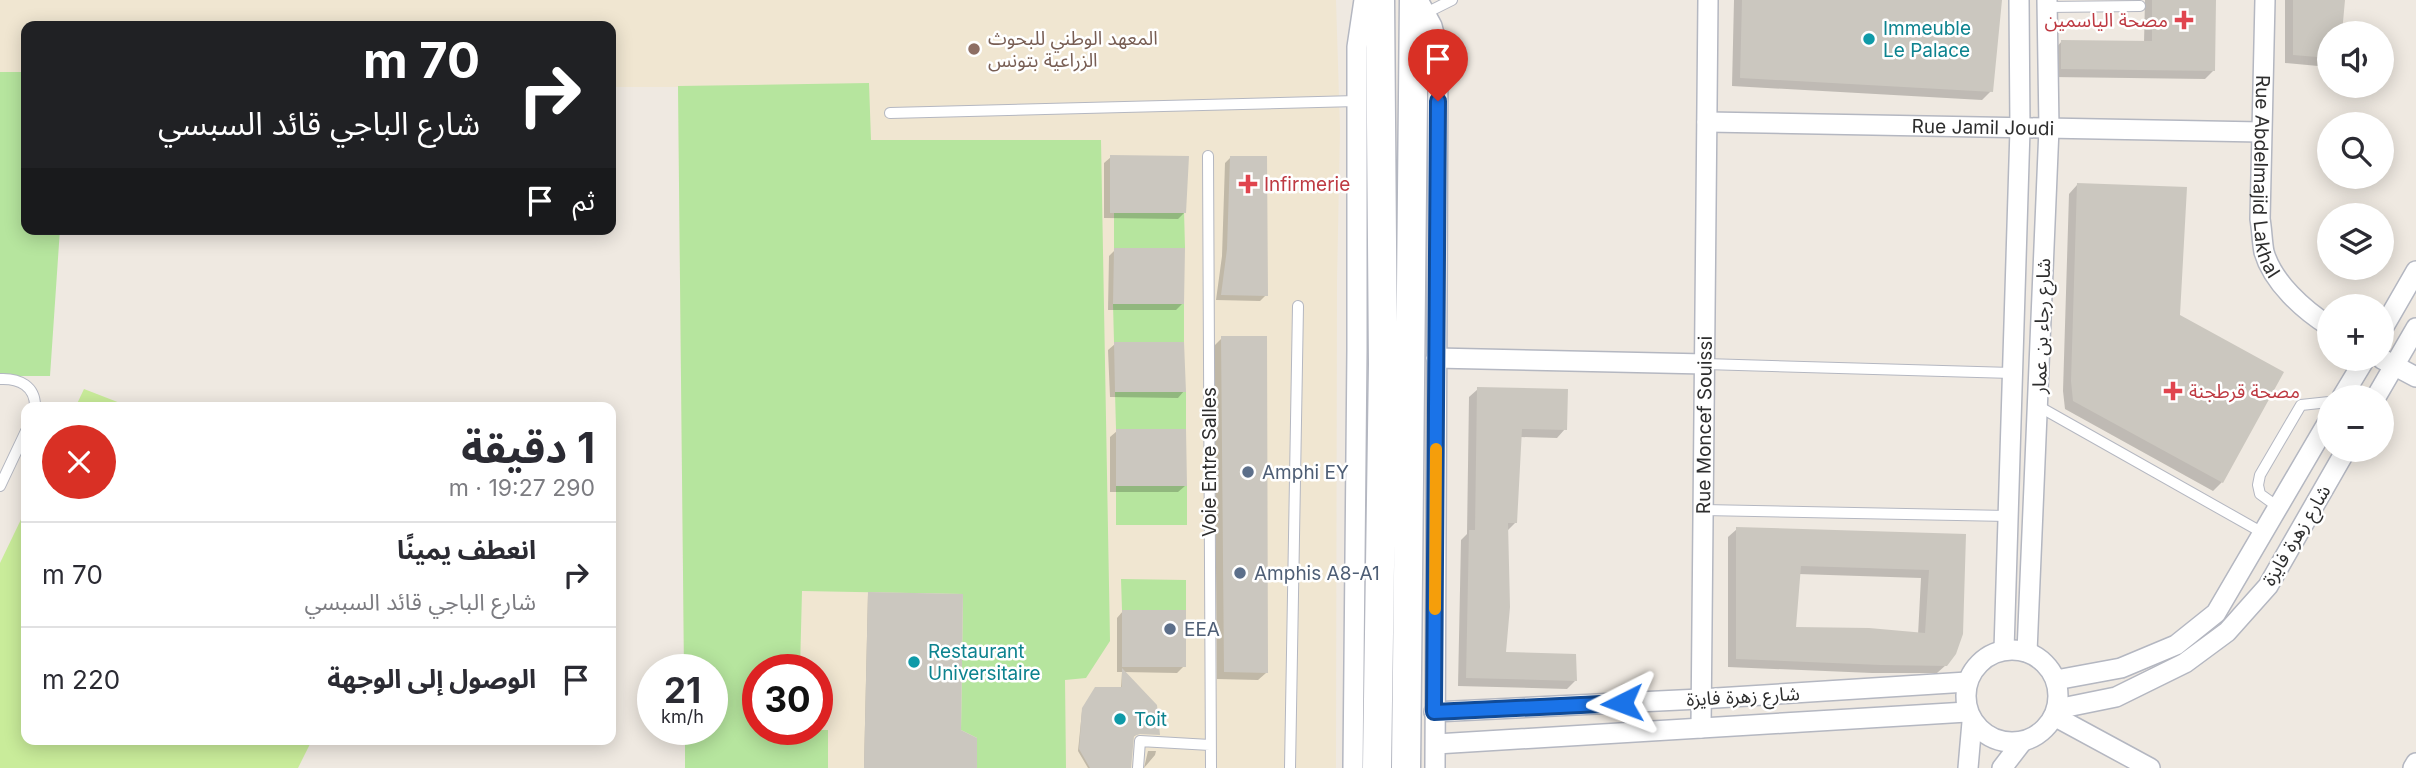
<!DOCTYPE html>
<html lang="ar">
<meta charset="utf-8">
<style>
:root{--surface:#fff;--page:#f2f2f3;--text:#2b2b33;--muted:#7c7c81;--line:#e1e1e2}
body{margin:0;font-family:Inter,"Noto Sans Arabic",sans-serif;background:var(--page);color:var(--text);direction:rtl;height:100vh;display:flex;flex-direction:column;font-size:26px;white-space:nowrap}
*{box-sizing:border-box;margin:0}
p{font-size:23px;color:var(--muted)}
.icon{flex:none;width:38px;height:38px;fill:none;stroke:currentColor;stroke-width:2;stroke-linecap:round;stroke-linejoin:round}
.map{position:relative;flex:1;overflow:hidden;direction:ltr}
.sheet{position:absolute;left:21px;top:402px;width:595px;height:343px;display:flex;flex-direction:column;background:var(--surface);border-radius:14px;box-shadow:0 4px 18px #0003;direction:rtl}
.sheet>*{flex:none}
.guide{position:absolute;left:21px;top:21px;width:595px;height:214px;border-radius:14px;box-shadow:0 4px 18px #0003;direction:rtl;background:#202124;color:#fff;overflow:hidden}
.controls{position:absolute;left:2317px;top:21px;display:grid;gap:14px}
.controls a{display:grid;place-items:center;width:77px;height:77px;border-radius:50%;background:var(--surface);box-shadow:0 4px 18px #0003;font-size:35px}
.speed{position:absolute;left:637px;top:654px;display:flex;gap:14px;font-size:35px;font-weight:700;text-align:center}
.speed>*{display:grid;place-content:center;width:91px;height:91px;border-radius:50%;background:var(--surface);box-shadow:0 4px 18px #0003;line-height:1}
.speed small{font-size:18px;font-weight:400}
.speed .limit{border:10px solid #d22;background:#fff;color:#111}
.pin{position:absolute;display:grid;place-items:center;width:60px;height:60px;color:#fff;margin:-72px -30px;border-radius:50% 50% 50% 0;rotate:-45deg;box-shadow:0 0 7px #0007}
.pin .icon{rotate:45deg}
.me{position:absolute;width:77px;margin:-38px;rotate:267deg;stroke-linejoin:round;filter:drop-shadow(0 0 5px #0008)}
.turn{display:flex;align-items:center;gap:24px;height:147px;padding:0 21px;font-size:32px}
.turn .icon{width:91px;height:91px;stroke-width:2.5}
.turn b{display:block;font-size:49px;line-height:60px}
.then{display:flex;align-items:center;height:66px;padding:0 21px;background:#0003;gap:14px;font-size:26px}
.round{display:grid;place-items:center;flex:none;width:74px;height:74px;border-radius:37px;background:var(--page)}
.head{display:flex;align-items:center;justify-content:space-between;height:119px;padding:0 21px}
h1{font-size:42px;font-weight:700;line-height:52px}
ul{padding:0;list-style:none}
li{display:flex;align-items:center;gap:21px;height:105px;padding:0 21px;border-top:2px solid var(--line)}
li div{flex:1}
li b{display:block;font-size:26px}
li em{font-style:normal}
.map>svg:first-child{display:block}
</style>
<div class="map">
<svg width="2416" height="768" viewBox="0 0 2416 768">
<rect width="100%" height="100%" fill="#efe9e1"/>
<!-- education -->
<path fill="#f0e6d1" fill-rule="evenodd" d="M0 0H1336L1340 130 1337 281 1336 768H685V730H712V670H684L678 87H611V26H26V72H0ZM758 670H817V730H758Z"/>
<!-- green -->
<path fill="#b6e59e" d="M0 72H26V229H60L50 376H0Z
M869 83 871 140H1101L1110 641 1086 678 1065 680 1066 768H977V738L961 730 963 594 802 591 800 670H758V730H828V768H685V730H712V670H684L678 86Z
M1114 210H1184L1185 248H1114Z
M1113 304H1184V342H1114Z
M1115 392H1186V429H1116Z
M1116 486H1187V525H1116Z
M1121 579 1186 580V610H1122Z"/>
<!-- pitch -->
<path fill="#c9ec9a" d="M84 389 133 408H75Z
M26 509V740H312L298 768H0V563Z"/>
<!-- shadow -->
<path fill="#0003" fill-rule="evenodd" d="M1734 0H2000L1991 91 1982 100 1732 86Z
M2145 0H2214L2213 71 2205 79 2053 77 2054 50 2062 41 2144 43Z
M2285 0H2343L2341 33H2329V67L2285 63Z
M1111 157 1185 212 1178 219 1104 218V163Z
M1231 157 1266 295 1260 301 1216 300 1222 256 1225 163Z
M2077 185 2178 316 2222 482 2213 491 2065 409 2063 391 2069 194Z
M1115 250 1182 304 1176 310H1108L1109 256Z
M1222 338 1266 673 1258 680 1217 679 1214 346Z
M1115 344 1184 391 1178 398 1110 397 1108 350Z
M1478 389 1565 429 1557 438 1520 437 1516 522 1506 532 1504 654 1575 681 1567 689 1458 686 1461 540 1467 534 1469 397Z
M1117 431 1185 486 1178 492H1110V437Z
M1737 529 1964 535 1946 665 1937 673H1872L1728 667V537ZM1798 574 1921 578 1918 635 1794 629Z
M868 593 959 731 975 768H864Z
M1123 611 1184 666 1177 673 1124 672 1158 734H1137L1131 739 1129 768H1088L1078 751 1082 711 1094 690 1121 688 1122 672H1117V618Z
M1148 751H1156L1155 755 1144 768Z"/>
<!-- building -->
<path fill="#cbc7bf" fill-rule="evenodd" d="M1742 0H2002L1993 92 1740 78Z
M2152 0H2216L2215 71 2061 69V40L2152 41Z
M2293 0H2345L2342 33H2329V58L2293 55Z
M1110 155 1189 156 1186 213H1110Z
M1230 156H1267L1268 296 1221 295 1227 249Z
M2077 183 2187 187 2180 315 2284 372 2223 483 2073 401 2071 381Z
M1114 248H1185L1184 304H1113Z
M1221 336H1267L1268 673 1224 672Z
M1114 342H1184L1186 392H1115Z
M1477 387 1568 389 1567 430 1522 429 1517 523H1508L1510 607 1506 652 1576 654 1577 681 1466 678 1469 530H1475Z
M1116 429H1186L1187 486H1116Z
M1736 527 1966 534 1963 634 1956 654 1947 666 1881 665 1736 659ZM1801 566 1929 570 1925 633 1869 628 1796 627Z
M868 592 963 594 961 730 977 738V768H864Z
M1122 610H1186V667H1122Z
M1122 668 1157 705 1160 735 1140 734 1134 736 1131 768H1090L1079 749 1082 708 1095 687H1122Z"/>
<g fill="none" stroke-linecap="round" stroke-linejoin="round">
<!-- lane casing -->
<g stroke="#b4b7c1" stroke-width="12">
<path id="lane" d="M2047 7 2140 6
M1426 13 1452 0
M890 113 1357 101
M1208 156 1211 768
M1705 364 2012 373
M0 379C19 378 36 386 35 408
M2038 406 2263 533
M0 486 26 431
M2278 507 2260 494 2258 485 2260 475 2301 405 2329 402
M1703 510 2008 516
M1138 768 1140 741 1210 745
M1290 768 1298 306"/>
</g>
<!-- street casing -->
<g stroke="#b4b7c1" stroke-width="22">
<g id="street">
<path d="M1418 0 1432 26 1438 49 1435 768"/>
<path id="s1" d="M2265 0 2260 219C2262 230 2262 242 2264 252 2273 283 2304 310 2329 326"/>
<path id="s2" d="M1707 122 2261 132"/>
<path d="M2382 330 2416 271"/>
<path d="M1436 358 1705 364"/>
<path d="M2382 359 2416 377"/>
<path d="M2342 397 2365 359"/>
<path d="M2376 397 2416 328"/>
<circle cx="2012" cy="696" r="46"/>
<path d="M2004 650 2020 129 2019 0"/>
<path d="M2027 652 2049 128 2047 0"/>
<path d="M2056 680 2121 668 2176 645 2216 613 2329 420"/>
<path d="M2057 709 2116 697 2185 663 2227 632 2268 586 2346 450"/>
<path d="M1434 712 1700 699 1967 682"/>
<path d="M2054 716 2150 768"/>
<path id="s3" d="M1701 728 1708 0"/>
<path d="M1436 744 1967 712"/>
<path d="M1353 768 1357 350V47L1364 0"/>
<path d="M1968 768 1972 722"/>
<path d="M2002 768 2022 742"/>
<path d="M2413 768 2416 763"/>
</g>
</g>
<!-- secondary casing -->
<g stroke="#b4b7c1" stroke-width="31">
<path id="secondary" d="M1377 768 1383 364 1380 0
M1406 768 1414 0"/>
</g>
<!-- lane -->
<use href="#lane" stroke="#fff" stroke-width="10"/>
<!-- street -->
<use href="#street" stroke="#fff" stroke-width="19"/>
<!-- secondary -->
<use href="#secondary" stroke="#fff" stroke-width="28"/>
</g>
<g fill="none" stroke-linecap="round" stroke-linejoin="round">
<!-- route casing -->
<g stroke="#114b97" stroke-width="18">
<path id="route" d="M1438 101 1434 712 1622 703"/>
</g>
<!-- route -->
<use href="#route" stroke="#1a73e8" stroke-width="12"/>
<!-- slow -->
<path stroke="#f59e0b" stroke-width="12" d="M1435 609 1436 449"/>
</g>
<!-- markers -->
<g fill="#e0444e" stroke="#fff" stroke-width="2.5">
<path d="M2180.5 9.5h7v7h7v7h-7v7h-7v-7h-7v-7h7z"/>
<path d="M1244.5 173.5h7v7h7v7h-7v7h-7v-7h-7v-7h7z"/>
<path d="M2169.5 380.5h7v7h7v7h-7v7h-7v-7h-7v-7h7z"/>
</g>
<g fill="#0f9aa8" stroke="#fff" stroke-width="2.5">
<circle cx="1869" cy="39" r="7"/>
<circle cx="914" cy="662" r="7"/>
<circle cx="1120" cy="719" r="7"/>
</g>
<circle fill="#8d6e63" stroke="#fff" stroke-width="2.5" cx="974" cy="49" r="7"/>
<g fill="#5c6f8a" stroke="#fff" stroke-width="2.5">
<circle cx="1248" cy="472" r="7"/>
<circle cx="1240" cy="573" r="7"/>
<circle cx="1170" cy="629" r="7"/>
</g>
<g text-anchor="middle" stroke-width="5" stroke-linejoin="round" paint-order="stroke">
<!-- health labels -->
<g font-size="19" fill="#be3a42" stroke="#fff" text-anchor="start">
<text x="2168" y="27" text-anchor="end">مصحة الياسمين</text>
<text x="1264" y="191">Infirmerie</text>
<text x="2189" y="398">مصحة قرطجنة</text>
</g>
<!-- culture labels -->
<g font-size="19" fill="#0d838f" stroke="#fff" text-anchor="start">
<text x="1883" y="35">Immeuble<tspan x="1883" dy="22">Le Palace</tspan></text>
<text x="928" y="658">Restaurant<tspan x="928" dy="22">Universitaire</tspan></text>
<text x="1134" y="726">Toit</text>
</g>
<!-- education labels -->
<g font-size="19" fill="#785e54" stroke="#fff" text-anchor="start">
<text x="988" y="45">المعهد الوطني للبحوث<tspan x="988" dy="22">الزراعية بتونس</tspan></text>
</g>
<!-- street labels -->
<g font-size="19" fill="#2e2e2e" stroke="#fff">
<text dy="7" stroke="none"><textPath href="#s2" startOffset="276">Rue Jamil Joudi</textPath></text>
<text dy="7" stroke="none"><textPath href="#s1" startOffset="177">Rue Abdelmajid Lakhal</textPath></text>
<text transform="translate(2041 326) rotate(-88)" y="7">شارع رجاء بن عمار</text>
<text dy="7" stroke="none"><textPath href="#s3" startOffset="303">Rue Moncef Souissi</textPath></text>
<text transform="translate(1209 462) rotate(-90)" y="7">Voie Entre Salles</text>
<text transform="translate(2296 535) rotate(-59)" y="7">شارع زهرة فايزة</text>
<text transform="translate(1743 696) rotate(-3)" y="7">شارع زهرة فايزة</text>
</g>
<!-- service labels -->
<g font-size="19" fill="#4e5e75" stroke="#fff" text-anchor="start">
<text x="1262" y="479">Amphi EY</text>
<text x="1254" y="580">Amphis A8-A1</text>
<text x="1184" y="636">EEA</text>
</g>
</g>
</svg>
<div class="controls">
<a><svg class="icon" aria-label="sound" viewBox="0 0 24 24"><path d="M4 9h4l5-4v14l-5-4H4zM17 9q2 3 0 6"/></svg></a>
<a><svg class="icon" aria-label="search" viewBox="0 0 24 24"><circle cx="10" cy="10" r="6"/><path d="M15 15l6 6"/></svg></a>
<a><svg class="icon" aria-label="layers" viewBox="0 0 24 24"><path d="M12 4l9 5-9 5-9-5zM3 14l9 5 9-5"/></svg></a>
<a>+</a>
<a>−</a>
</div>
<div class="speed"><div>21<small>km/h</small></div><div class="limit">30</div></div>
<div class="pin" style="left:1438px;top:101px;background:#d93025"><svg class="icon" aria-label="arrive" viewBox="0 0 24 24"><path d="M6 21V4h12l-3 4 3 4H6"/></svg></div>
<svg class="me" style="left:1622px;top:703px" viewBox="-20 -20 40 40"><path d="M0-17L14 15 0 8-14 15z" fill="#1a73e8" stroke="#fff" stroke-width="4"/></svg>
<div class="guide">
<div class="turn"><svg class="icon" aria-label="right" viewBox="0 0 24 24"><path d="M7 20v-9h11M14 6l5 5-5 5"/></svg><div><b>70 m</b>شارع الباجي قائد السبسي</div></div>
<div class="then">ثم<svg class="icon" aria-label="arrive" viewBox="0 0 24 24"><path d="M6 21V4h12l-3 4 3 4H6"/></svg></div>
</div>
<section class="sheet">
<div class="head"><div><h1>1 دقيقة</h1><p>290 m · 19:27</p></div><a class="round" style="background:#d93025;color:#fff"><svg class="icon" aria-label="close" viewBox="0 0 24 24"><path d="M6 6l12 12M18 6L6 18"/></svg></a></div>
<ul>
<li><svg class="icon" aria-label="right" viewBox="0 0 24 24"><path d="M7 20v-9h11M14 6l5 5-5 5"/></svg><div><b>انعطف يمينًا</b><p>شارع الباجي قائد السبسي</p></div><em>70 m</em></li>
<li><svg class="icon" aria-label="arrive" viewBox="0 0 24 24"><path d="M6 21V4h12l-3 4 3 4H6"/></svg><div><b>الوصول إلى الوجهة</b></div><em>220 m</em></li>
</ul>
</section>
</div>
